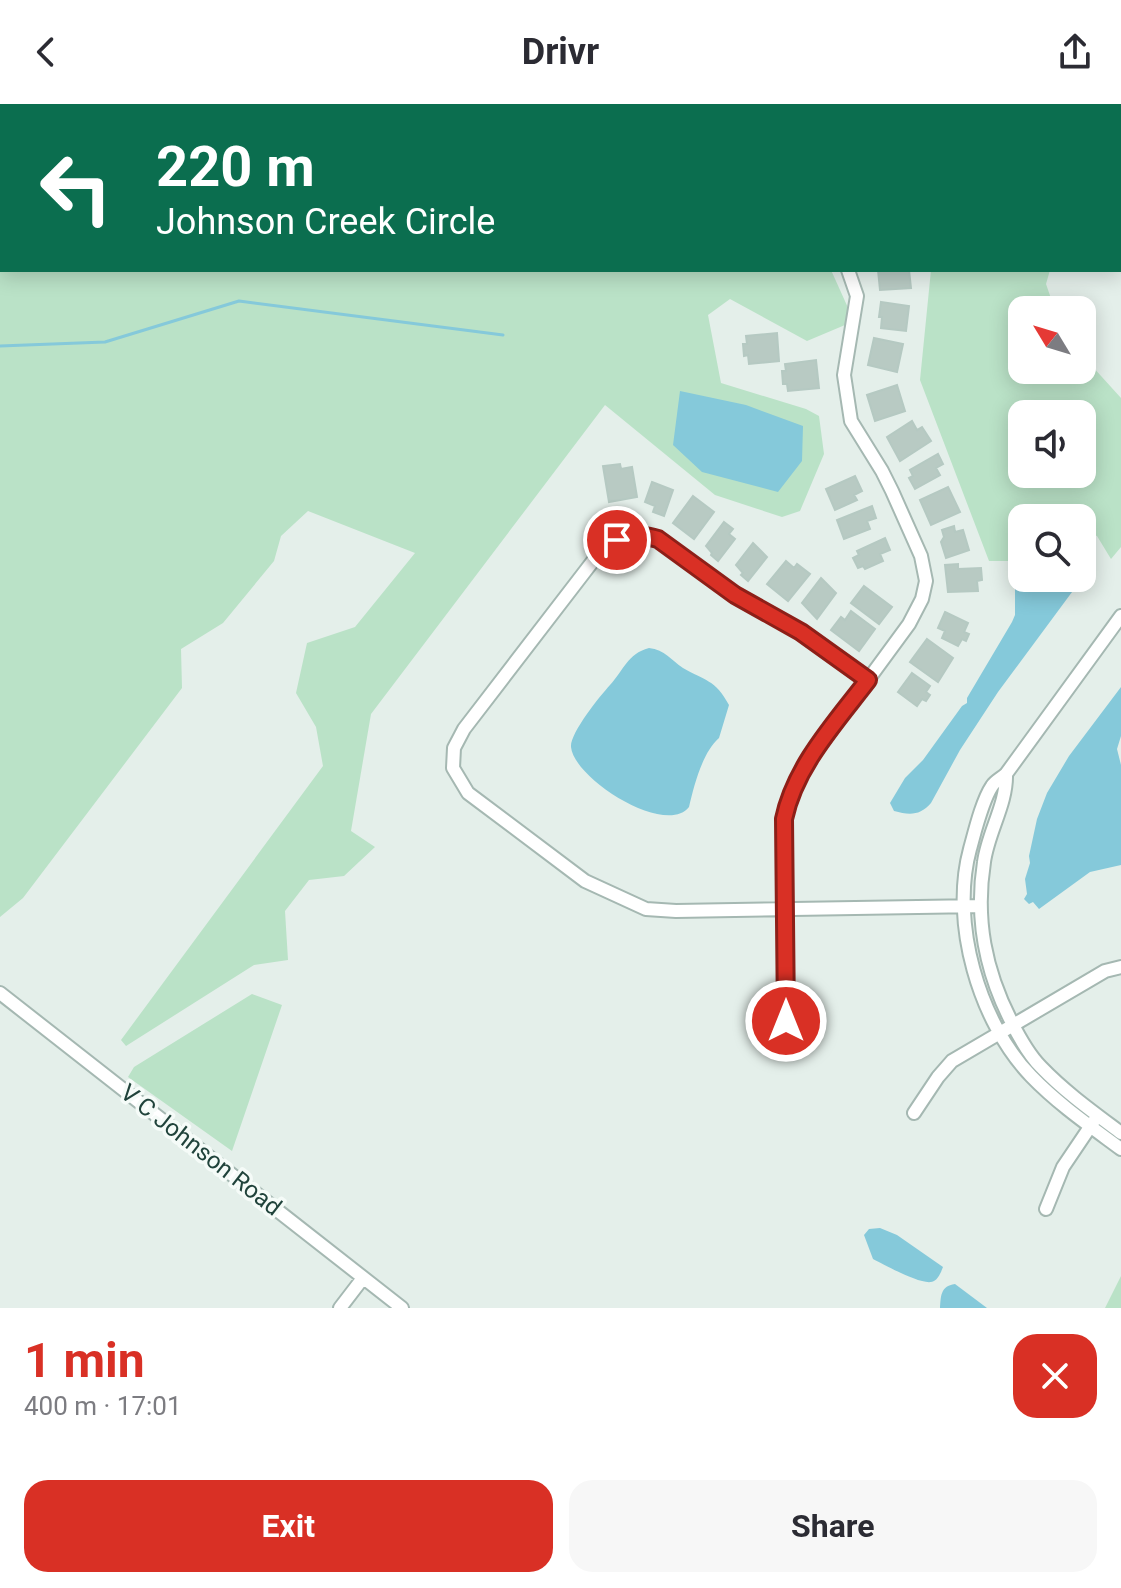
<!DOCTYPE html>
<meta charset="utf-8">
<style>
:root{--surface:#fff;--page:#f7f7f7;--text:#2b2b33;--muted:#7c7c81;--accent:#d93025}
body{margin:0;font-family:Roboto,sans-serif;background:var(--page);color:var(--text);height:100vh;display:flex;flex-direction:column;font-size:30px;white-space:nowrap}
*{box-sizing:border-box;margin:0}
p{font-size:26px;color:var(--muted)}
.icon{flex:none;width:44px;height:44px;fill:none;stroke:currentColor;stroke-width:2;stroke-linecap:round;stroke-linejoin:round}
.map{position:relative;height:1204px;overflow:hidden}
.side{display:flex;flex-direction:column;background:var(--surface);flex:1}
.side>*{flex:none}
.top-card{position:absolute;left:0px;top:0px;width:1122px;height:168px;box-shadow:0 4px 20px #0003;background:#0b6e4f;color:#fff;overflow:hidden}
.needle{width:52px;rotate:308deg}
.buttons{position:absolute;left:1008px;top:192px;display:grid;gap:16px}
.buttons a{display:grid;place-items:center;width:88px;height:88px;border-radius:16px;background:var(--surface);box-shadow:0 4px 20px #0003;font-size:40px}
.pin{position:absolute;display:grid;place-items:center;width:68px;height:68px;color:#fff;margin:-34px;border:4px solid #fff;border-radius:50%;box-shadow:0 2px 8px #0007}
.me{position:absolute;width:88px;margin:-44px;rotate:0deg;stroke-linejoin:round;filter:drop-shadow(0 0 6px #0008)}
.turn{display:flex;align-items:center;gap:28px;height:168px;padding:0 24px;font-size:36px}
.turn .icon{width:104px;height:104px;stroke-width:2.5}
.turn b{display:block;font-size:56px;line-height:68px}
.round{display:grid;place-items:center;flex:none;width:84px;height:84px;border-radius:24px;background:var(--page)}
.head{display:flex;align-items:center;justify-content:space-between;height:136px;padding:0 24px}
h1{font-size:48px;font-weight:700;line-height:60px;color:var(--accent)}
.action{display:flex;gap:16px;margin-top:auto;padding:16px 24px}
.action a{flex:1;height:92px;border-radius:24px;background:var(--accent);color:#fff;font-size:32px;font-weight:700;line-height:92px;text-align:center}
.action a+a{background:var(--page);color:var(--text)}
header{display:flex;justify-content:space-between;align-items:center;height:104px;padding:0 24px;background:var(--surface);font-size:36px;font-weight:700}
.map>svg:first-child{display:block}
</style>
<header><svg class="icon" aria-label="back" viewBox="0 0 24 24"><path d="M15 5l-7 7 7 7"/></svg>Drivr<svg class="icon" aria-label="share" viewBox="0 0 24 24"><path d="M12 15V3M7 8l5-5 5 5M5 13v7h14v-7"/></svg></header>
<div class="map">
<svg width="1121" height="1204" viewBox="0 0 1121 1204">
<rect width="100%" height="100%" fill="#e4efea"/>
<!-- green -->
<path fill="#bae2c7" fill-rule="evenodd" d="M0 0H969L972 2H2V166H831L849 206 845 221 807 237 730 195 708 211 721 279 806 305 819 312 824 350 800 407 782 413 715 391 605 301 371 610 351 727 375 743 344 772 309 776 285 807 288 856 254 861 126 942 121 936 323 662 316 623 296 589 307 539 355 523 415 449 308 407 281 432 274 457 223 519 181 545 182 584 23 794 0 813Z
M931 166H1050L1046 180 1055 206H1022V266H1082V251L1121 294V443L1111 455 1097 432 1082 427V414H1022V457H989L920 276ZM1082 310V370H1022V310Z
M252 890 282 901 232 1047 128 973 134 963Z
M1121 1172V1204H1105Z"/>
<!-- water -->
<path fill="#85c9da" d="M680 287 746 301 803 322 802 357 778 388 702 368 673 341Z
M1082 443 1093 456 1092 461 998 588 960 646 931 699C920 712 909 711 894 707L890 699 905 674 923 656 962 602 967 599V594L1012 518 1015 511V482L1030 474H1082Z
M649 544C665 546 671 556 683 564 705 577 715 575 729 601L719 634C702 649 694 682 689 703 666 733 574 675 571 643 570 629 600 592 610 581 624 566 627 550 649 544Z
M1121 583V632L1117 645 1121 661V761L1090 768 1039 805 1033 798 1029 800 1024 795 1027 790 1025 775 1030 759 1029 752 1037 715 1047 689 1069 652Z
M880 1124 897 1131 943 1163C941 1168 938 1177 931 1178 919 1180 885 1161 873 1155L864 1131 869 1125Z
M955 1180 987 1204H940C941 1193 940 1182 955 1180Z"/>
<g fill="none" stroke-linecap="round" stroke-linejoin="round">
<!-- stream -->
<path stroke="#85c9da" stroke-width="3" d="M0 242 105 238 239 197 503 231"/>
</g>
<!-- building -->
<path fill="#b8cac3" stroke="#b5c9c2" stroke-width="2" d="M878 166H909L911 184 880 186Z
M881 198 909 202 906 227 881 224 882 213H879Z
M777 229 779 257 749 260 748 251 744 252 743 240H747L746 232Z
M874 234 903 240 897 268 868 261Z
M816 256 819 284 788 287 787 280H783L782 267H786L785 260Z
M897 281 905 307 875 317 867 291Z
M912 317 917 326 922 323 931 337 900 357 887 333Z
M938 350 943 360 936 364 940 371 915 385 909 374 913 372 910 366Z
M620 360 621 365 632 363 637 393 609 398 603 362Z
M855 372 862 387 854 391 857 396 835 406 826 385Z
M652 378 673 386 664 412 653 408 655 402 645 398Z
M948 383 960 408 931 421 920 396Z
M693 392 714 408 694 435 673 419Z
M872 402 876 414 867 417 870 425 844 435 837 416Z
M724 418 733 425 729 430 735 435 718 457 711 451 712 449 706 442Z
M954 422 955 428 963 426 969 446 946 454 941 438 944 433 942 426Z
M885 434 890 446 880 450 883 457 865 465 863 462 858 464 853 454 859 451 857 447Z
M753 439 767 453 748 477 741 471 743 469 736 461Z
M786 457 794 464 797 460 810 470 788 497 767 480Z
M958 460V465L981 464 982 476 977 477 978 487 948 488 945 461Z
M821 474 836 489 817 515 802 499Z
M864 482 892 503 879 520 851 499Z
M851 507 875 525 859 547 831 526 841 513 845 516Z
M945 508 968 519 964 528 969 530 966 537 962 535 958 542 942 534 945 527 938 524Z
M927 535 953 554 938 578 910 558Z
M912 569 930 582 926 588 930 591 926 597 922 595 917 602 898 588Z"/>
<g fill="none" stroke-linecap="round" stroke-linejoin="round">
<!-- street casing -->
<g stroke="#a5b8b2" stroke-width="16">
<path id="street" d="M1077 0 1078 2
M1120 68 1121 70
M1121 512 1006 670C1002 674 995 677 992 682 982 697 975 727 970 745 950 818 979 918 1031 972 1058 1000 1090 1022 1121 1045
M868 576 801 528 735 491 658 435C637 428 622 433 603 444L464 625 454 644 453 664 468 689 585 777 646 805 676 807 980 802
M1006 670C1007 700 988 728 984 758 975 815 985 866 1011 917 1019 933 1028 950 1041 963 1065 988 1093 1008 1121 1029
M0 889 402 1204
M786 917 784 715C788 692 797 675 810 655L909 520 922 495 926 477 921 452 892 387 882 367 851 317 844 271 857 192 848 166
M914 1009 938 973 952 957 1105 867 1121 863
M1046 1105 1063 1063 1094 1017
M340 1204 363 1174"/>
</g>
<!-- street -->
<use href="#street" stroke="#fff" stroke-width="12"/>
</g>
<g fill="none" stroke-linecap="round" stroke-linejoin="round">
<!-- route casing -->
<g stroke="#8d1f18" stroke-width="20">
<path id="route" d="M617 436C632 431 643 430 658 435L735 491 801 528 868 576C836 618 795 662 784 715L786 917"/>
</g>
<!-- route -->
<use href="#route" stroke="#d93025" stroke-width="14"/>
</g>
<g text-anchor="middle" stroke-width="7" stroke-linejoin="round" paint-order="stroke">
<!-- street labels -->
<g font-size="24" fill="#20433b" stroke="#f5fbf8">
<text transform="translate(201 1046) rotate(38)" y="8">V C Johnson Road</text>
</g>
</g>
</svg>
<div class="buttons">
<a><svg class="needle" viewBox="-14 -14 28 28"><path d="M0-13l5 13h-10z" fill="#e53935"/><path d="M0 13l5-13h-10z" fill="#7c7c81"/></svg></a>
<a><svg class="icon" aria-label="sound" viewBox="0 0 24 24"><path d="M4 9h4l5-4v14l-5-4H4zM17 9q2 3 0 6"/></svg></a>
<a><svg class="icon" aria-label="search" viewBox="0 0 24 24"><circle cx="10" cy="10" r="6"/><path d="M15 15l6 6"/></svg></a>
</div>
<div class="pin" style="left:617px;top:436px;background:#d93025"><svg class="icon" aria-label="arrive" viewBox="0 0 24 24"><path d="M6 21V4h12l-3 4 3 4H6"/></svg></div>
<svg class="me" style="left:786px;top:917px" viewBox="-20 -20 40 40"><circle r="17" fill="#d93025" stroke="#fff" stroke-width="3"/><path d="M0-11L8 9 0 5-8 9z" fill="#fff"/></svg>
<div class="top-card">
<div class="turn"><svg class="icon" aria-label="left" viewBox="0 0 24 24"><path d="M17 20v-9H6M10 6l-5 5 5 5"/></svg><div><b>220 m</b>Johnson Creek Circle</div></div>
</div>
</div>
<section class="side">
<div class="head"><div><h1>1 min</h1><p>400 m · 17:01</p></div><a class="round" style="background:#d93025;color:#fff"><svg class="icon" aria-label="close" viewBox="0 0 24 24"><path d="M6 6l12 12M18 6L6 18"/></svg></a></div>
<div class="action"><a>Exit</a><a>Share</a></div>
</section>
